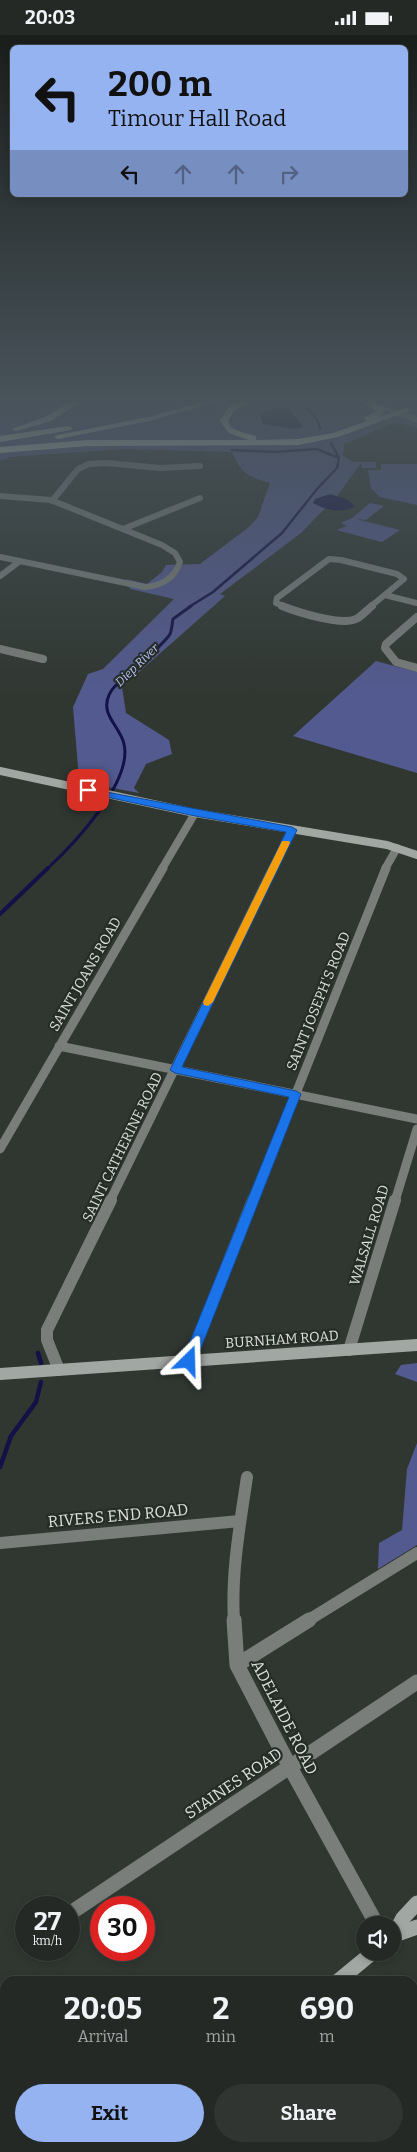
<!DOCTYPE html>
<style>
:root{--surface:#242925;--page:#303532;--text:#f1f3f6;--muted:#a3a6a7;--line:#414542;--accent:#95b2f1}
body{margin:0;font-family:Bitter,serif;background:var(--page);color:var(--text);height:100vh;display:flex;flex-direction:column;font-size:19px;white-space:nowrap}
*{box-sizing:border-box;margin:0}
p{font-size:16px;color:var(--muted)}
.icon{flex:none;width:28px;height:28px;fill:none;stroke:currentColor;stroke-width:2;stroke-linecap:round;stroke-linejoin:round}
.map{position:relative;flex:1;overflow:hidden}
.details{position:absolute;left:0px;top:1941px;width:418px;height:176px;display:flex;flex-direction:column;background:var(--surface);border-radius:15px 15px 0 0;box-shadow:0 2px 8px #0003,0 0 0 1px var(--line)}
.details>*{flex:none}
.guide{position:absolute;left:10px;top:10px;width:398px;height:152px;border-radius:8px;box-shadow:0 2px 8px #0003,0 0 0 1px var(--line);background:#95b2f1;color:#111;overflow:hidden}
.buttons{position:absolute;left:356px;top:1881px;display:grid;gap:10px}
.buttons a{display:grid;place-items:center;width:45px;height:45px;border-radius:50%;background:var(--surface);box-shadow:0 2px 8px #0003,0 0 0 1px var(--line);font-size:25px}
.speed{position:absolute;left:15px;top:1861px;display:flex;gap:10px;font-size:25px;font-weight:700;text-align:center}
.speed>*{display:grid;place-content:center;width:65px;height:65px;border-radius:50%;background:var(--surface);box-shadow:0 2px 8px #0003,0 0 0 1px var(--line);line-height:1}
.speed small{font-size:12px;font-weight:400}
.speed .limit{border:8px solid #d22;background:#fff;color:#111}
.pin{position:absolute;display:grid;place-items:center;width:42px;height:42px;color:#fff;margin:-21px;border-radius:10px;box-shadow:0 2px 8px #0006}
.me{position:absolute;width:55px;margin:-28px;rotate:22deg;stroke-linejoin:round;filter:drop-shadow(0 0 4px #0008)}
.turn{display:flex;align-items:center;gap:18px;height:105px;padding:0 15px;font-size:22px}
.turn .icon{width:65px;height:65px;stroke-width:2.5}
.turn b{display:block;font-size:35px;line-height:42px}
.lanes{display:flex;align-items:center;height:48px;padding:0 15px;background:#0003;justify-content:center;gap:25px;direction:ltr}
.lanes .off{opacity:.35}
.eta{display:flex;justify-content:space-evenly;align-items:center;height:85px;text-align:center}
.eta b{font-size:30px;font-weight:700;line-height:35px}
.cta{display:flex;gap:10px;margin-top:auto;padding:10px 15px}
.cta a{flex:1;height:58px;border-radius:30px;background:var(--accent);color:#111;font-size:20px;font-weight:700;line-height:58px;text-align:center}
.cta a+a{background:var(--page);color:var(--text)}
.status{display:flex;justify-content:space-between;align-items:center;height:35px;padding:0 25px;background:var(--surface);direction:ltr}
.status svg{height:14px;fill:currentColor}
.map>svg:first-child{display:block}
</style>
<div class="status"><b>20:03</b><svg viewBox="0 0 49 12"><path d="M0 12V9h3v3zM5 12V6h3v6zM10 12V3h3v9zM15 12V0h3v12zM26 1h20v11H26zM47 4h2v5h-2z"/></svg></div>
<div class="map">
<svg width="417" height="2117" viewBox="0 0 417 2117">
<rect width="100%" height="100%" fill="#303731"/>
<!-- green -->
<path fill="#535a8f" d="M0 364H406L417 369V393L396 387 344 409 343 421 353 427H376V433H362L361 428 337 461 301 498 220 559 225 561 122 652 126 678 169 705 172 719 146 729 134 753 139 758 75 746 79 744 73 672 88 639 103 634 174 564 130 554 126 544 147 549 162 537 166 530 200 529 249 492 258 482 270 448C248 441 241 439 232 417L122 414 8 422V424L0 425Z
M381 429H417V470L380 462 371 453 368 435H381Z
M370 468 384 471 366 485 356 484 400 495 382 507 336 495 347 491 341 488 352 483Z
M376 626 417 637V738L293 701Z
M417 1328V1347L395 1339 401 1330Z
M417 1408V1510L378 1534 379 1508 402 1495 407 1434Z"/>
<!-- water -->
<path fill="#131147" d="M279 372 288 373 303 392 294 394 263 389 260 381 262 377Z
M330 459 346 464 355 471C343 479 325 475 313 468L315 464Z"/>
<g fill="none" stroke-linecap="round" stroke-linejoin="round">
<!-- stream-far3 -->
<path stroke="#131147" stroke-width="2.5" d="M286 364C302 370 317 376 320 394
M232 415 274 417 317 414 339 423
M189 572 213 557 282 498 317 454 337 433 339 423 331 408"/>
<!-- stream-far2 -->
<path stroke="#131147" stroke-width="3" d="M47 834C73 810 133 747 124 709 120 691 100 680 109 660 113 651 119 648 127 642 134 636 167 605 170 599 172 595 172 588 173 584L191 571"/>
<!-- stream-far1 -->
<path stroke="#131147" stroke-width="4" d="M0 879 48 833"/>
<!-- stream -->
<path stroke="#131147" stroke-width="4.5" d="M38 1318 41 1328
M0 1432 11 1401 36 1367 41 1347"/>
<!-- street-far4 -->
<path stroke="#7a7e7b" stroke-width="6" d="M0 461 51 465 162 510 175 518 180 527C175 543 161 551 145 552L0 522
M52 466 78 434 89 429 107 428 160 433 200 431
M123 494 200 463
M0 541 20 526
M385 560 417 568
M285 572 276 568 277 563 329 524 341 525 397 539 404 544 370 572"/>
<!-- street-far3 -->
<path stroke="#7a7e7b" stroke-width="8" d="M282 571C297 577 341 591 356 584 362 581 367 575 372 571
M417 582 386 609 385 613 396 627 417 633
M0 614 43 624
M162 834 195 778
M273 834 292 795
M385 834 397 813"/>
<!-- street-far2 -->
<path stroke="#7a7e7b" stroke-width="9" d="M59 1011 417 1084
M0 1114 163 833
M110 1166 273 833
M253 1166 386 833
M395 1166 417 1094"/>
<!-- street-far1 -->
<path stroke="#7a7e7b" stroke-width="12" d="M349 1315 395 1165
M189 1326 253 1165
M59 1335 47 1305V1295L111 1165
M0 1508 240 1486
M234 1586C231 1538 240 1489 247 1442
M307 1586 417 1518"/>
<!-- street -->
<path stroke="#7a7e7b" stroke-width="15" d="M234 1585 237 1630 290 1732 377 1890
M237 1630 309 1585
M69 1879 417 1647
M376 2117 377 2112"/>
<!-- secondary-far3 -->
<path stroke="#a1a7a2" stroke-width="6" d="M399 378 417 385"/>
<!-- secondary-far2 -->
<path stroke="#a1a7a2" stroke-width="8" d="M0 736 195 778 387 810 417 820"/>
<!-- secondary-far1 -->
<path stroke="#a1a7a2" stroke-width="12" d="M0 1339 417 1310"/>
<!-- secondary -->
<path stroke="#a1a7a2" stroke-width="15" d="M394 1900 403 1883 417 1868
M392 1901 417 1892
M338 1946 372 1918
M113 2117 119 2112"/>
<!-- primary -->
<path fill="#bfc7c0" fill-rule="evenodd" d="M368 367H372L402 378 399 380 368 369Z"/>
<!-- highway -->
<path fill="#dae3db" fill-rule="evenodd" d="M75 364H85L51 386 16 396 12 394 45 382Z
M214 364H228L149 386 58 404 54 402 58 400 148 382Z
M243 364H254L233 377 228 386 231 392 238 396 256 401V405L298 404 333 398 367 386 364 384 365 382 377 376 355 364H366L385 373 386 375 379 382 407 373 411 375 338 402 298 410 88 411 0 418V412L88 405H249L229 398 220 386 228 373Z
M68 391 72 393 71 395 0 407V401Z"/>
</g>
<!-- sky -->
<linearGradient id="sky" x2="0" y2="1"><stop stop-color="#1a1e1b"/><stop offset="0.55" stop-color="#48535a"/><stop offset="1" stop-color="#48535a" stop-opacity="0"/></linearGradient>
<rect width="417" height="661" fill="url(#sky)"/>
<!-- route -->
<path fill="#1a73e8" stroke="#114b97" d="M85 753 292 792 297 795 182 1032 296 1056 301 1059 196 1326 194 1330 189 1331 184 1330 182 1326 289 1062 175 1038 170 1035 286 797 195 781 88 758 84 755Z"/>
<!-- slow -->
<path fill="#f59e0b" d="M282 806H289L290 808 213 967 208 971 204 970 203 967Z"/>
<g text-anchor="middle" stroke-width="4.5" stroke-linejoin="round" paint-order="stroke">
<!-- far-water labels -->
<g font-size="12" font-style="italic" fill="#b8c1f6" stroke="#262d27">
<text transform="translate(137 630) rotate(-44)" y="4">Diep River</text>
</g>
<!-- street labels -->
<g font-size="14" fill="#dce0dc" stroke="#262d27">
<text transform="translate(85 939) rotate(-60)" y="5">SAINT JOANS ROAD</text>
<text transform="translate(318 966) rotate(-68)" y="5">SAINT JOSEPH'S ROAD</text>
<text transform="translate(122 1112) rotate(-64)" y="5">SAINT CATHERINE ROAD</text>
<text transform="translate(369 1200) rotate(-73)" y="5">WALSALL ROAD</text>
<text transform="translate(282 1304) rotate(-4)" y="5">BURNHAM ROAD</text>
</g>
<!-- near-street labels -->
<g font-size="16" fill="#dce0dc" stroke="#262d27">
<text transform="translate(118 1480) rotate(-5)" y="6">RIVERS END ROAD</text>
<text transform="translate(285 1682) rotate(63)" y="6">ADELAIDE ROAD</text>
<text transform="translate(233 1748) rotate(-34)" y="6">STAINES ROAD</text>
</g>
</g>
</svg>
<div class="buttons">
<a><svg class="icon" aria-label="sound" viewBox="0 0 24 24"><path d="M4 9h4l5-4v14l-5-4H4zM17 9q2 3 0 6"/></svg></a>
</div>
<div class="speed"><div>27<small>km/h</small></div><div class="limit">30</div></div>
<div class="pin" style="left:88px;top:755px;background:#d93025"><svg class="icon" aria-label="arrive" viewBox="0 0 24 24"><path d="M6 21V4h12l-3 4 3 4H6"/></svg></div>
<svg class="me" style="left:189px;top:1326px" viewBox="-20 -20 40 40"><path d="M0-17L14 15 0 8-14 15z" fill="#1a73e8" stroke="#fff" stroke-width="4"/></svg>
<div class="guide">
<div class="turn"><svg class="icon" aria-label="left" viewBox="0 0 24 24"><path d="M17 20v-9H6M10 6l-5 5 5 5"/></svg><div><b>200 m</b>Timour Hall Road</div></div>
<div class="lanes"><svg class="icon" aria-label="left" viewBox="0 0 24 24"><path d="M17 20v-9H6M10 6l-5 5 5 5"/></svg><svg class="icon off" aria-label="ahead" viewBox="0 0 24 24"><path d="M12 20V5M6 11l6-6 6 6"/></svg><svg class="icon off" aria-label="ahead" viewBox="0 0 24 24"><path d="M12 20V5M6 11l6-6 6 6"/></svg><svg class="icon off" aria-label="right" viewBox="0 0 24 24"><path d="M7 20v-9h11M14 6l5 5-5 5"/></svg></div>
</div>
<section class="details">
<div class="eta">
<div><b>20:05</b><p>Arrival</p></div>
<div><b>2</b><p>min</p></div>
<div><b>690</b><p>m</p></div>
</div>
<div class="cta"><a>Exit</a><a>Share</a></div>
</section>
</div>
